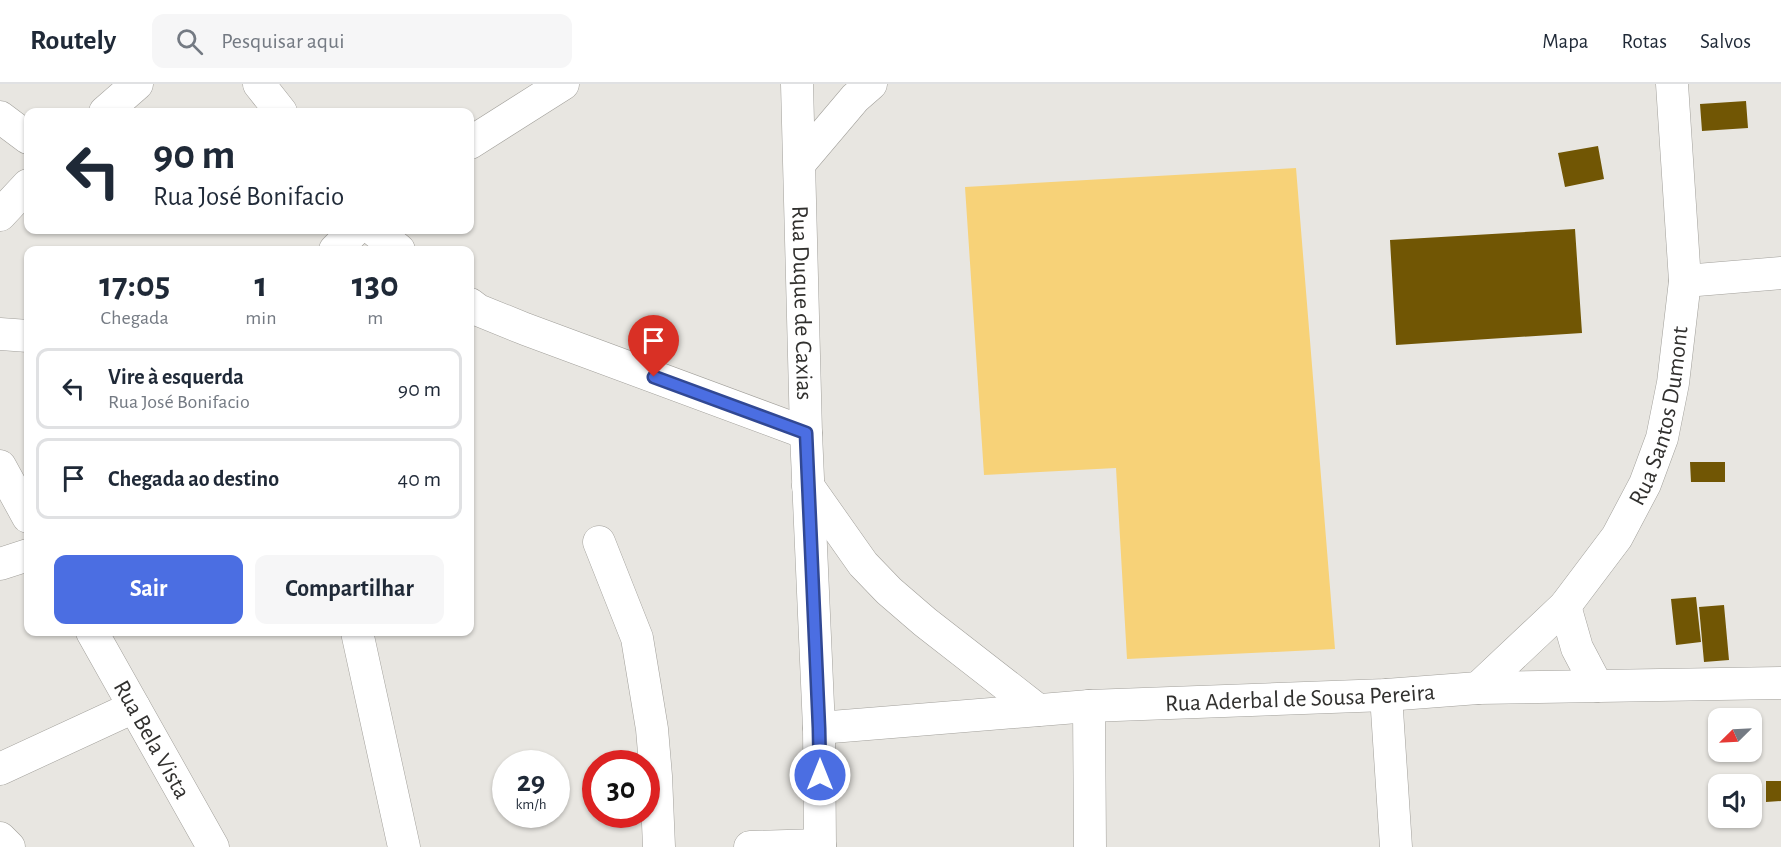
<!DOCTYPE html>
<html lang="pt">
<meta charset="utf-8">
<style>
:root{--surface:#fff;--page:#f6f6f7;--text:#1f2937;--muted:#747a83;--line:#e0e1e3;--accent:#4b6ee2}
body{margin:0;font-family:"Alegreya Sans",sans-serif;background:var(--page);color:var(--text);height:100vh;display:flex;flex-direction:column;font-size:22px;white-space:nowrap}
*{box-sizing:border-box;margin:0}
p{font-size:20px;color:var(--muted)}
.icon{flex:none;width:33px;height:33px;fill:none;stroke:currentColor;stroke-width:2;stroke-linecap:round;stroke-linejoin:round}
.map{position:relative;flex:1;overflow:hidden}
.panel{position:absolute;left:24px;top:162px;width:450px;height:390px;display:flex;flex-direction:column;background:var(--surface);border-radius:12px;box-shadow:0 2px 4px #0004}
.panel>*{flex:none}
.hud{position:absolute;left:24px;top:24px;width:450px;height:126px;border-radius:12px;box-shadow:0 2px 4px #0004;background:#fff;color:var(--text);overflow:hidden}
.needle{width:39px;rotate:246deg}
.fabs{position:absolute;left:1708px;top:624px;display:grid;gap:12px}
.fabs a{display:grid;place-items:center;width:54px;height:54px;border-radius:12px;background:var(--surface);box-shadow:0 2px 4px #0004;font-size:30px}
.speed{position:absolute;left:492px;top:666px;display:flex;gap:12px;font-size:30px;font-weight:700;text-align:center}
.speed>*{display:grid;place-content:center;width:78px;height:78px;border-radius:50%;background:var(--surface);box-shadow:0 2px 4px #0004;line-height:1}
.speed small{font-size:15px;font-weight:400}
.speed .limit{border:9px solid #d22;background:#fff;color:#111}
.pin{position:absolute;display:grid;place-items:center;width:51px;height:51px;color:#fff;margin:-62px -26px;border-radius:50% 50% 50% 0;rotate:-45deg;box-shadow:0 0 6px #0007}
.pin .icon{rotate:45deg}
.me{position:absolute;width:66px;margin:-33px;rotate:0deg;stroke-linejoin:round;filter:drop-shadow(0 0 4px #0008)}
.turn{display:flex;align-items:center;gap:21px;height:126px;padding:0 30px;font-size:27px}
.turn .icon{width:78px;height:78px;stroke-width:2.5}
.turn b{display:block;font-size:42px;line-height:51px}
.eta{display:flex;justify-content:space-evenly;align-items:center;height:102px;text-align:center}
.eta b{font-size:36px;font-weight:700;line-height:42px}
.primary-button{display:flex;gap:12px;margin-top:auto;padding:12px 30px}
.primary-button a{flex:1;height:69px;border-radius:12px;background:var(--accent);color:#fff;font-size:24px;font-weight:700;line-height:69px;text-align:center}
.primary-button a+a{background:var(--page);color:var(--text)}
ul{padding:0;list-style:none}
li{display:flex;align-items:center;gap:18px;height:81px;margin:0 12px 9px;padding:0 18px;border:3px solid var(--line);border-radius:12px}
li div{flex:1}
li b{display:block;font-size:22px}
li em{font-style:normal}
header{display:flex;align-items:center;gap:36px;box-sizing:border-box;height:84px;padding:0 30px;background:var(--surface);border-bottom:2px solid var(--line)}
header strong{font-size:28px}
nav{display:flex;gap:33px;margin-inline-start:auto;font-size:21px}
.search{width:420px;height:54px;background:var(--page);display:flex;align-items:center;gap:15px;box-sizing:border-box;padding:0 21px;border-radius:12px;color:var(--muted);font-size:22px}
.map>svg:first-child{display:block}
</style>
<header>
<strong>Routely</strong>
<div class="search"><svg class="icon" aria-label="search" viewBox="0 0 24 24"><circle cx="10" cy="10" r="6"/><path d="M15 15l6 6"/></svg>Pesquisar aqui</div>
<nav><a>Mapa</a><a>Rotas</a><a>Salvos</a></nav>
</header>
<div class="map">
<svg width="1781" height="763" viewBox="0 0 1781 763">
<rect width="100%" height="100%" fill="#e8e6e1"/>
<!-- green -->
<path fill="#f7d278" d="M1296 84 1335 565 1127 575 1116 384 984 391 965 103Z"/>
<!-- building -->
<path fill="#715604" d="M1746 17 1748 44 1702 47 1700 20Z
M1598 62 1604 95 1565 103 1558 69Z
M1575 145 1582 249 1396 261 1390 156Z
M1690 378H1725V398H1691Z
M1696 513 1701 558 1676 561 1671 515Z
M1724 521 1729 576 1704 578 1699 523Z
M1766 697H1781V717L1766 718Z"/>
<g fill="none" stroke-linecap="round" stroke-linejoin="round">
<!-- street casing -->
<g stroke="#a2a09b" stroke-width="33">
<g id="street">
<path d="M259 0 281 28"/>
<path id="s1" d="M797 0 806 349 819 644 820 763"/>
<path d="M105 28 137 0"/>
<path d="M0 33 28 54"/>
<path d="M470 59 563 0"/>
<path d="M800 79 855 14 871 0"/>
<path d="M0 131 28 101"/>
<path d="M374 146 399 166"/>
<path d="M335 166 355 146"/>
<path d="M1685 197 1781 189"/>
<path d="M470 220 478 226 525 245 806 349"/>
<path d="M0 250 28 252"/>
<path d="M0 382 28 433"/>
<path d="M808 402 863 480 889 507 925 538 1038 626"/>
<path d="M599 458 637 554 652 645 656 692 659 763"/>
<path d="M0 480 28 471"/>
<path d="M1565 522 1577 564 1597 602"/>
<path id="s2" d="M92 548 213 763"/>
<path d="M357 548 404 763"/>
<path id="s3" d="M1478 604 1565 522 1617 453 1645 400 1662 354 1673 299 1685 197 1672 0"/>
<path d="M1386 611 1396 763"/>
<path d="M1089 622 1090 763"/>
<path id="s4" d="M819 644 1089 622 1386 611 1478 604 1781 599"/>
<path d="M0 685 134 623"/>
<path d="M0 754 9 763"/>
<path d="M750 763 820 761"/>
</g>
</g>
<!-- street -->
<use href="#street" stroke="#fff" stroke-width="32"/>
</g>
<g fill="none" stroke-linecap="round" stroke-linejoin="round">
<!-- route casing -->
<g stroke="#314893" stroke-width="15">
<path id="route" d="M654 293 806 349 819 644 820 691"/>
</g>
<!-- route -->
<use href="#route" stroke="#4b6ee2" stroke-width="10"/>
</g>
<g text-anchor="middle" stroke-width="6" stroke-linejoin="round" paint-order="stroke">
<!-- street labels -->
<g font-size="24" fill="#31302e" stroke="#fff">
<text dy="8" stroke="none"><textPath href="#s1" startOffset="219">Rua Duque de Caxias</textPath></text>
<text dy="8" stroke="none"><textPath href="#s3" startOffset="336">Rua Santos Dumont</textPath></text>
<text dy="8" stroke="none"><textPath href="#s4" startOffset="482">Rua Aderbal de Sousa Pereira</textPath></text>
<text dy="8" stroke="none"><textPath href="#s2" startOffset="123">Rua Bela Vista</textPath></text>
</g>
</g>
</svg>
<div class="fabs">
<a><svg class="needle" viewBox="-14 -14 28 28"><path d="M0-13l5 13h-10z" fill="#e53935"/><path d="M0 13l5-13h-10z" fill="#747a83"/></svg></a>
<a><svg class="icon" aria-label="sound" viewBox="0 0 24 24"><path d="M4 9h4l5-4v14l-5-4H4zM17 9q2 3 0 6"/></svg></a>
</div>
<div class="speed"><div>29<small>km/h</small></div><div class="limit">30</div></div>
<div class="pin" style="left:654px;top:293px;background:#d93025"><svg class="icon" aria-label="arrive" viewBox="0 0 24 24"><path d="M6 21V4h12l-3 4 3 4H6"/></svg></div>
<svg class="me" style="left:820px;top:691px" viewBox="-20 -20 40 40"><circle r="17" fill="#4b6ee2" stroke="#fff" stroke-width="3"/><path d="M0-11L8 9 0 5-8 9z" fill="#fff"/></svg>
<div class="hud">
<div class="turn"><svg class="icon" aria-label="left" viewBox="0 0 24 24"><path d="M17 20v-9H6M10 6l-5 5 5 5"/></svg><div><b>90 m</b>Rua José Bonifacio</div></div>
</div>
<section class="panel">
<div class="eta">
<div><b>17:05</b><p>Chegada</p></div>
<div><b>1</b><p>min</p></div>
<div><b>130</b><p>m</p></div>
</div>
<ul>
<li><svg class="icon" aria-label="left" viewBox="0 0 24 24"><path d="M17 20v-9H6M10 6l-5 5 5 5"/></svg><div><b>Vire à esquerda</b><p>Rua José Bonifacio</p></div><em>90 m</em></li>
<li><svg class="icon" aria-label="arrive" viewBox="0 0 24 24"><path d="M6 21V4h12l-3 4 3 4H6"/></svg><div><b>Chegada ao destino</b></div><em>40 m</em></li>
</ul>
<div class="primary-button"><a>Sair</a><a>Compartilhar</a></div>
</section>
</div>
